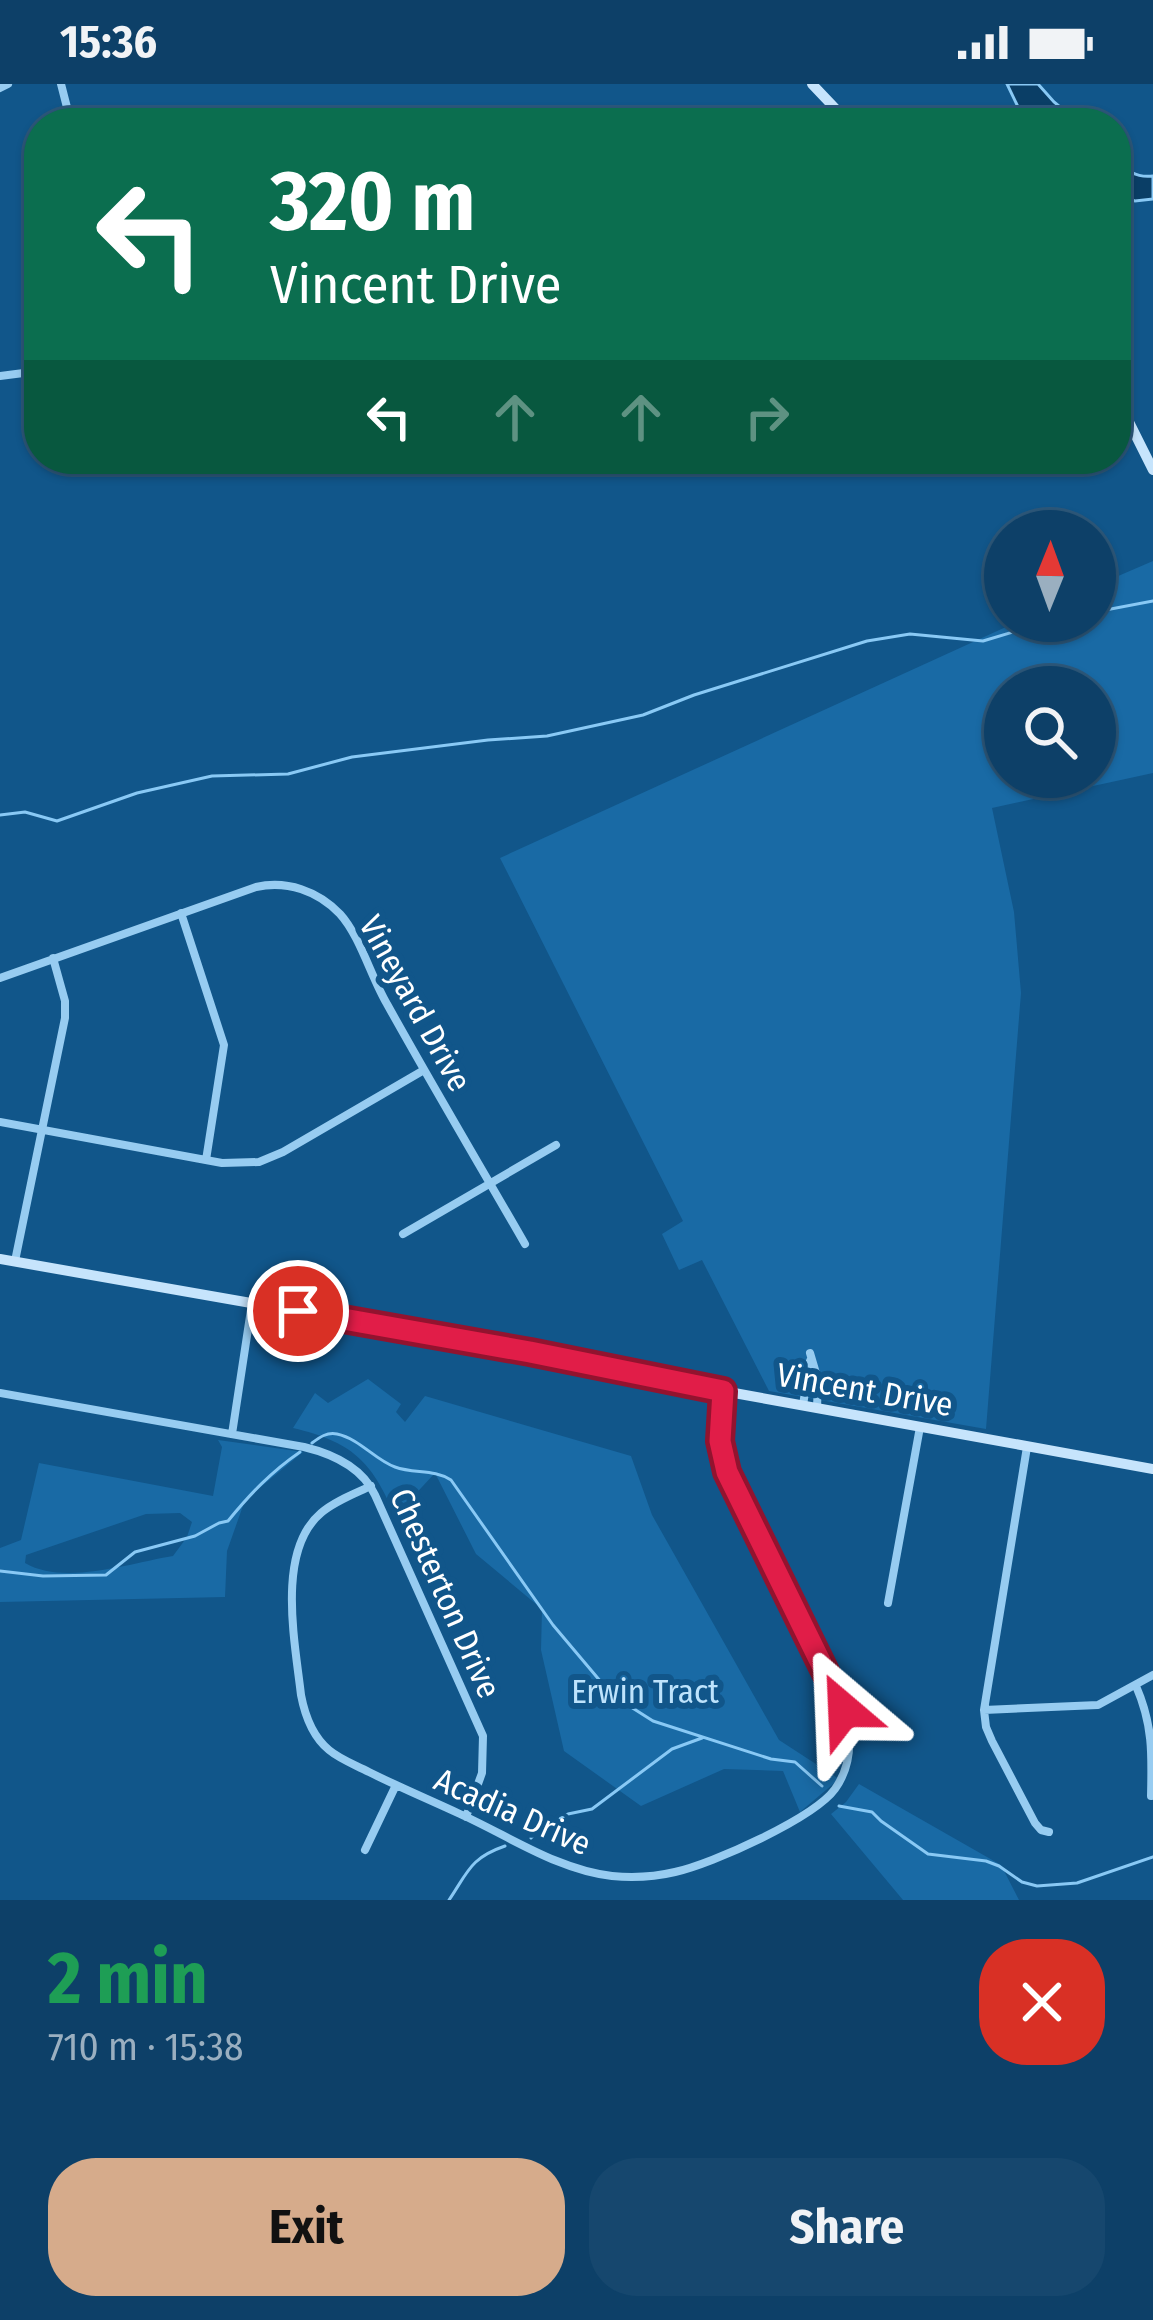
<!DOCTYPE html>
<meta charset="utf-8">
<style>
:root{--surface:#0d4068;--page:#16476e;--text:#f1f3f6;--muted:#9aafc0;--line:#2d597c;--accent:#d6ab8b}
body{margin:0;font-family:"Fira Sans Condensed",sans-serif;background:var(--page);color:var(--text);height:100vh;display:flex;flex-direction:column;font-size:45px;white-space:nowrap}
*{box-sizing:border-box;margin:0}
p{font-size:39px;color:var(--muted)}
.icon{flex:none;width:66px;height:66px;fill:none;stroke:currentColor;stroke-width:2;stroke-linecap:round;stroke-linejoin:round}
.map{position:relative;height:1816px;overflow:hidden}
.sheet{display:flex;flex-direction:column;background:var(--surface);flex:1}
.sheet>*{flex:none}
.top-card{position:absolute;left:24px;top:24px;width:1107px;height:366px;border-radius:48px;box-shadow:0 3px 9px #0004,0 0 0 3px var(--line);background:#0b6e4f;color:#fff;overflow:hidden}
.needle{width:78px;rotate:1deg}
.buttons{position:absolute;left:984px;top:426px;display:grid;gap:24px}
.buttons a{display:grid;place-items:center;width:132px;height:132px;border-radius:50%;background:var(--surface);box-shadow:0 3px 9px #0004,0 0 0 3px var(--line);font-size:60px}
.pin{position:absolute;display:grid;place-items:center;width:102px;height:102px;color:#fff;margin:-51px;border:6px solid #fff;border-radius:50%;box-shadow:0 3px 12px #0007}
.me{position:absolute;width:132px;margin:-66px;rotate:334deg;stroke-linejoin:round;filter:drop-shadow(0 0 9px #0008)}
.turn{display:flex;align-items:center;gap:42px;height:252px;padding:0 48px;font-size:54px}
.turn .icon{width:156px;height:156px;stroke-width:2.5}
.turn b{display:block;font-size:84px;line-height:102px}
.lanes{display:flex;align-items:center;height:114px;padding:0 48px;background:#0003;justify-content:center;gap:60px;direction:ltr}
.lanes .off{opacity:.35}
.round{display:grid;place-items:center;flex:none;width:126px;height:126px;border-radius:48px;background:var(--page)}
.headline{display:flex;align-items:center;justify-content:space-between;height:204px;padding:0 48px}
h1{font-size:72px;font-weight:700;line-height:90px;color:#1e9e55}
.button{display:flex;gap:24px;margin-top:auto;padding:24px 48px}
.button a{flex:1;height:138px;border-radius:48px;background:var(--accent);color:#111;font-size:48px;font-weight:700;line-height:138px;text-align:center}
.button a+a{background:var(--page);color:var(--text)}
.status{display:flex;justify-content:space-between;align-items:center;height:84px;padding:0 60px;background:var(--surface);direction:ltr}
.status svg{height:33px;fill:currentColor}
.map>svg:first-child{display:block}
</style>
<div class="status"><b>15:36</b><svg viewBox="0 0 49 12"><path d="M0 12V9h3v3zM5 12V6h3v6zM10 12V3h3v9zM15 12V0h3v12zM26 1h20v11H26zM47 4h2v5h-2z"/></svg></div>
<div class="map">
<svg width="1153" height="1816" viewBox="0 0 1153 1816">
<rect width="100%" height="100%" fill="#11568a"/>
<!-- green -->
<path fill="#196aa5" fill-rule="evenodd" d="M1153 477V689L992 724 1014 828 1021 909 986 1345 769 1307 702 1176 679 1186 662 1150 683 1137 500 774 1019 537H1095V502ZM1005 603H1095V693H1005Z
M368 1295 401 1320 396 1328 405 1338 425 1312 631 1372 652 1431 779 1656 839 1695 800 1728 783 1687 724 1685 641 1722 564 1667 541 1566 542 1525 476 1470 435 1389 395 1432C372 1377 352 1358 293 1344L315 1309 328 1319Z
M218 1356 303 1368 245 1416 227 1467 225 1513 0 1518V1464L21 1456 39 1379 213 1412 222 1363ZM180 1429 192 1438 187 1453 173 1472C130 1479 64 1502 25 1479L26 1471 146 1430Z
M859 1700 1001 1781 1019 1816H903L831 1730 846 1718Z"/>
<!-- water -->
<path fill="#0a3e66" stroke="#89c9f5" stroke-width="3" d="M1007 0H1038L1054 18 1079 39H1032L1019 25Z
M1116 73C1126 87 1136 94 1153 92V115L1135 117 1116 108Z"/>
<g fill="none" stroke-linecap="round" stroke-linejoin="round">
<!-- stream -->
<path stroke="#89c9f5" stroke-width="3" d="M1095 528 1153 517
M0 731 25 728 57 737 137 709 212 692 288 690 352 673 488 656 547 652 643 631 694 611 867 557 910 550 983 557 1050 537
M312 1359C320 1353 327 1348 337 1350 360 1355 375 1376 395 1383 414 1390 434 1385 451 1396L553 1541 612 1611 653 1637 771 1675 795 1678 822 1702
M0 1487 43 1492 106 1491 135 1468 195 1452 219 1439 228 1437C250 1410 271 1388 300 1368
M839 1722 872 1728 881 1737 928 1770 986 1777 999 1782 1022 1798 1037 1802 1077 1799 1153 1773
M531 1754 538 1746 568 1730 592 1725 672 1665 702 1654
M449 1816C468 1788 470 1774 505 1762"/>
<!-- street -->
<path stroke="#97ccf1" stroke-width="8" d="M61 0 71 39
M0 4 8 0
M0 292 39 287
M181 829 224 961 206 1076
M0 894 256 803C287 796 318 807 340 830 360 852 371 893 387 920 432 1001 479 1080 525 1160
M0 1038 222 1079 259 1078 283 1068 424 986
M403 1150 556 1061
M15 1177 65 934V917L53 874
M810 1269 818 1296 817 1324
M0 1309 304 1363C333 1370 362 1383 375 1411L483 1652 482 1689 466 1733
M803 1321 810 1277
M232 1350 252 1219
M1027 1363 984 1626 986 1643 992 1657 1035 1739 1041 1746 1049 1748
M371 1402C354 1410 335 1417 321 1429 276 1467 295 1558 301 1611 305 1632 312 1652 329 1666 341 1676 356 1681 369 1688 399 1703 430 1716 460 1730 509 1752 558 1786 612 1792 633 1794 654 1793 675 1788 712 1780 814 1734 835 1705 852 1681 852 1653 844 1626L723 1377 719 1342 723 1307
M888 1519 920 1343
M1136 1602C1153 1641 1152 1670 1151 1712
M984 1626 1098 1621 1153 1591
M365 1766 396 1701"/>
<!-- secondary -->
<path stroke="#c6e4fc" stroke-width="10" d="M812 0 849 39
M1116 323 1129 338 1153 386
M0 1175 530 1268 723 1307 1153 1385"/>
</g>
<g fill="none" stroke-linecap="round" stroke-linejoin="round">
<!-- route casing -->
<g stroke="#92132f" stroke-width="30">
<path id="route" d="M298 1227 530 1268 723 1307 720 1357 727 1388 844 1626"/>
</g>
<!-- route -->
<use href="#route" stroke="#e11d48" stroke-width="21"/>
</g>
<g text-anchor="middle" stroke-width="12" stroke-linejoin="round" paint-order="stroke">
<!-- street labels -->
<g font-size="33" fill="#fff" stroke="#11568a">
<text transform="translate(416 919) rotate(61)" y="12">Vineyard Drive</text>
<text transform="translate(865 1305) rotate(10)" y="12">Vincent Drive</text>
<text transform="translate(446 1509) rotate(66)" y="12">Chesterton Drive</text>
<text transform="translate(513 1727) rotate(24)" y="12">Acadia Drive</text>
</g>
<!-- park labels -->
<g font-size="33" fill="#bee3fc" stroke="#11568a">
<text x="645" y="1619">Erwin Tract</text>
</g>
</g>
</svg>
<div class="buttons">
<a><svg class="needle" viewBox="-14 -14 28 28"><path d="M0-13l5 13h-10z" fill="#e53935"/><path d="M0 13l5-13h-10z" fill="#9aafc0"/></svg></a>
<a><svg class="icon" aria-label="search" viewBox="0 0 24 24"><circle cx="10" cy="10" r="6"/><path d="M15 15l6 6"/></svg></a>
</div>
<div class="pin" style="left:298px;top:1227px;background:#d93025"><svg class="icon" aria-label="arrive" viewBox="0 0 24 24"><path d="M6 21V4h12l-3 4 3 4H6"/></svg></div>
<svg class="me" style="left:844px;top:1626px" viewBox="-20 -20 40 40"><path d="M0-17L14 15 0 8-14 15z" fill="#e11d48" stroke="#fff" stroke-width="4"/></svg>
<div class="top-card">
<div class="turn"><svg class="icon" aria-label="left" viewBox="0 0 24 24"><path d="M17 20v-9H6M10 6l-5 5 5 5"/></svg><div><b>320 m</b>Vincent Drive</div></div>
<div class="lanes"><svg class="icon" aria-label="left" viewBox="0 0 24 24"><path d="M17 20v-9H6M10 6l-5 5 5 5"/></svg><svg class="icon off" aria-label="ahead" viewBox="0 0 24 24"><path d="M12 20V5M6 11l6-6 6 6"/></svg><svg class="icon off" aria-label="ahead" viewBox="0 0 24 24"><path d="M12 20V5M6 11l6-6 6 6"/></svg><svg class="icon off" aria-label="right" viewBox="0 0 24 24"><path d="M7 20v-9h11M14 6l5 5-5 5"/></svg></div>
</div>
</div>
<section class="sheet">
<div class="headline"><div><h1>2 min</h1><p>710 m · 15:38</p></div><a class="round" style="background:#d93025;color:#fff"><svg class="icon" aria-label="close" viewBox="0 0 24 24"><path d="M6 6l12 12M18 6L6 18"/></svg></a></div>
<div class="button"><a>Exit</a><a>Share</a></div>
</section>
